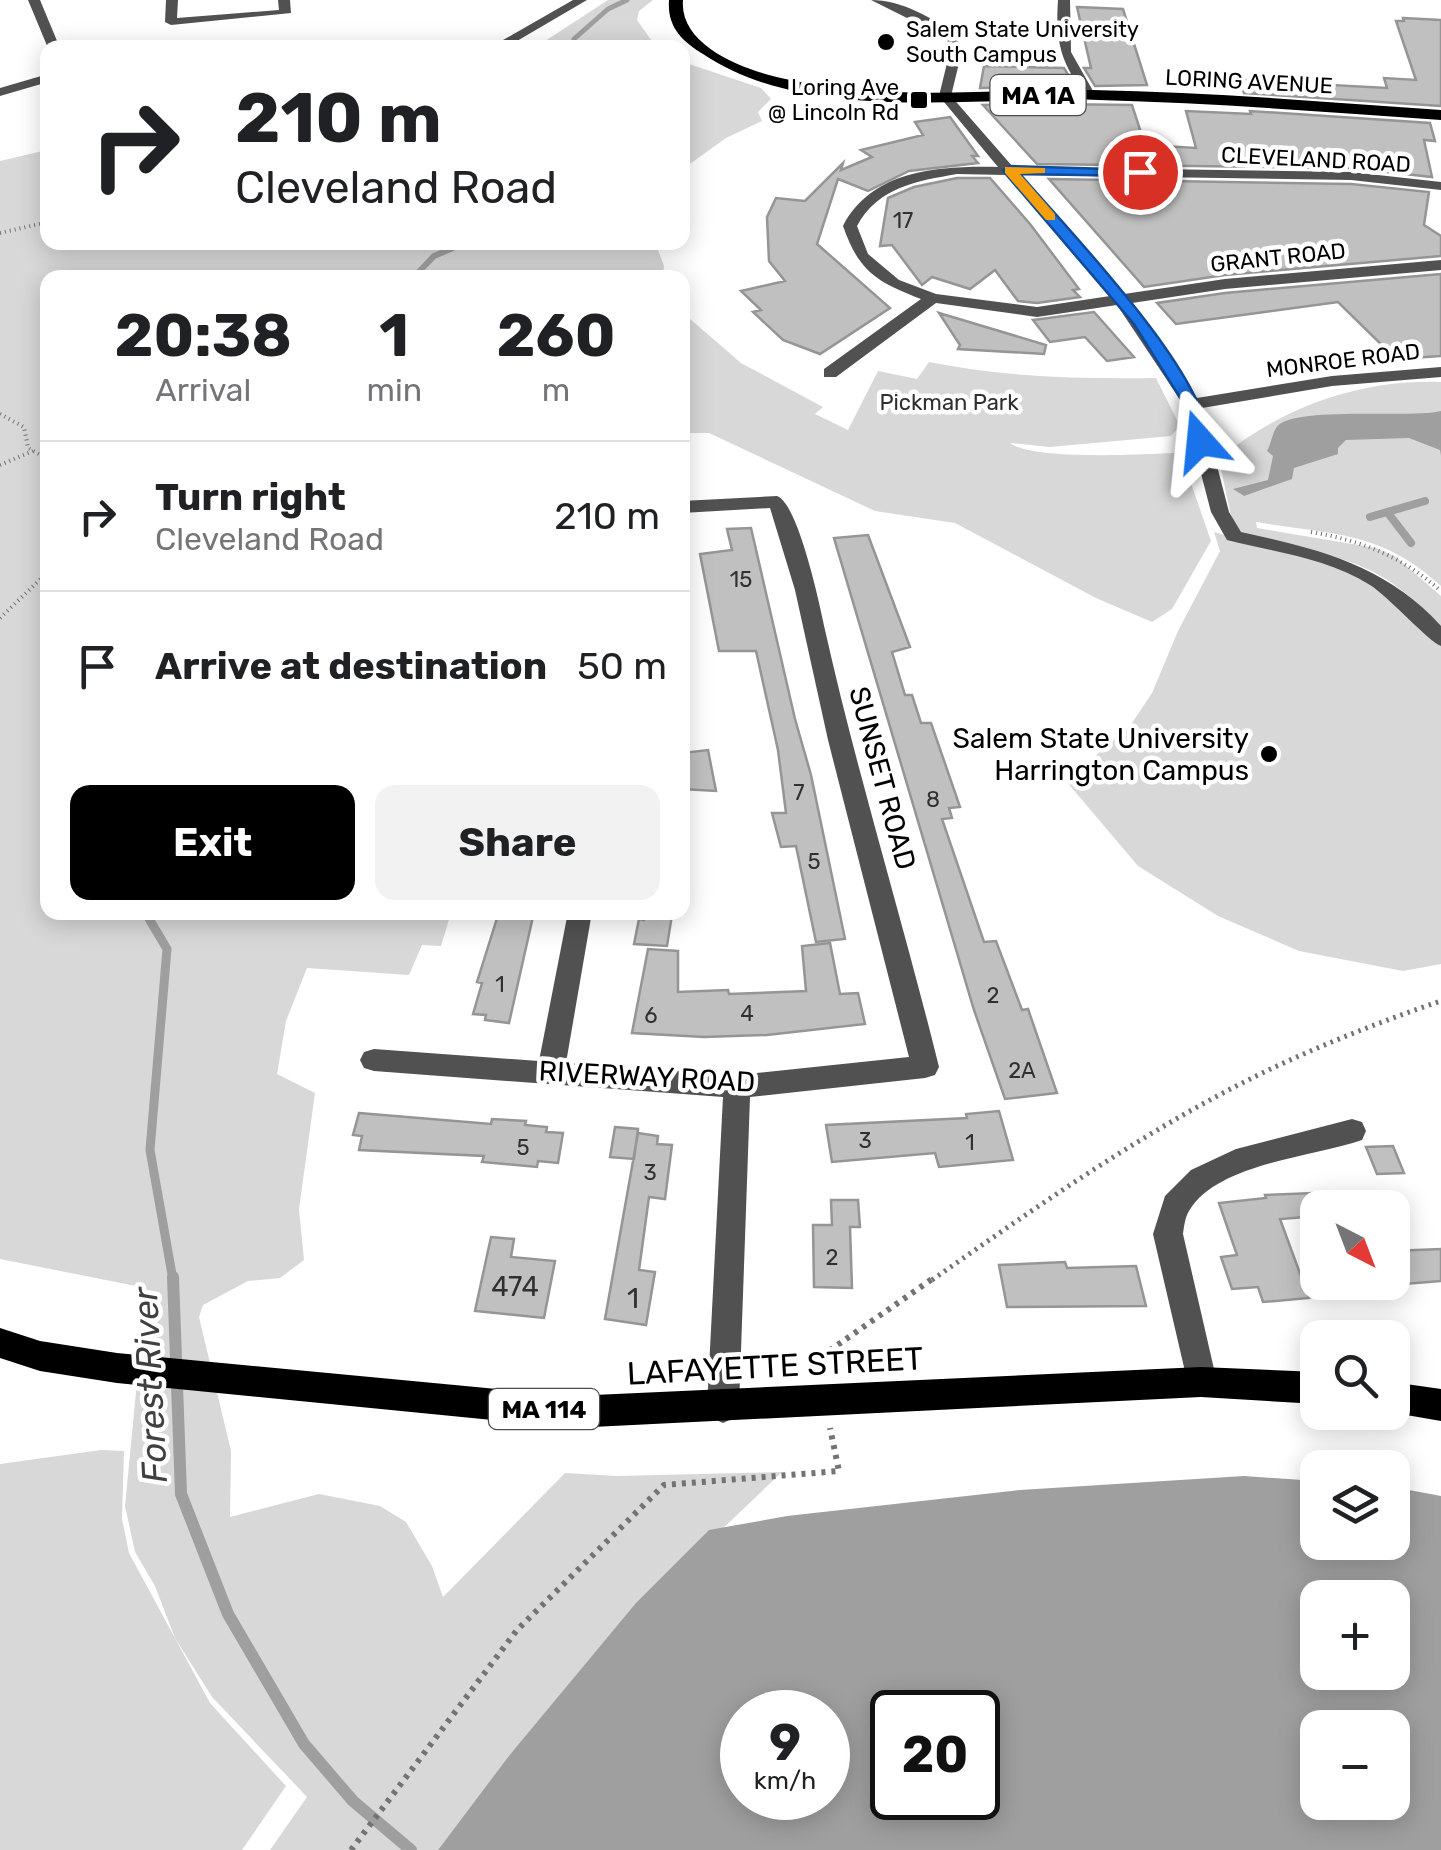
<!DOCTYPE html>
<meta charset="utf-8">
<style>
:root{--surface:#fff;--page:#f2f2f2;--text:#202124;--muted:#757577;--line:#e0e0e0;--accent:#000}
body{margin:0;font-family:Rubik,sans-serif;background:var(--page);color:var(--text);height:100vh;display:flex;flex-direction:column;font-size:38px;white-space:nowrap}
*{box-sizing:border-box;margin:0}
p{font-size:32px;color:var(--muted)}
.icon{flex:none;width:55px;height:55px;fill:none;stroke:currentColor;stroke-width:2;stroke-linecap:round;stroke-linejoin:round}
.map{position:relative;flex:1;overflow:hidden}
.details{position:absolute;left:40px;top:270px;width:650px;height:650px;display:flex;flex-direction:column;background:var(--surface);border-radius:20px;box-shadow:0 5px 25px #0003}
.details>*{flex:none}
.top-card{position:absolute;left:40px;top:40px;width:650px;height:210px;border-radius:20px;box-shadow:0 5px 25px #0003;background:#fff;color:var(--text);overflow:hidden}
.needle{width:65px;rotate:138deg}
.buttons{position:absolute;left:1300px;top:1190px;display:grid;gap:20px}
.buttons a{display:grid;place-items:center;width:110px;height:110px;border-radius:20px;background:var(--surface);box-shadow:0 5px 25px #0003;font-size:50px}
.speed{position:absolute;left:720px;top:1690px;display:flex;gap:20px;font-size:50px;font-weight:700;text-align:center}
.speed>*{display:grid;place-content:center;width:130px;height:130px;border-radius:50%;background:var(--surface);box-shadow:0 5px 25px #0003;line-height:1}
.speed small{font-size:25px;font-weight:400}
.speed .limit{border:5px solid #111;border-radius:15px;background:#fff;color:#111}
.pin{position:absolute;display:grid;place-items:center;width:85px;height:85px;color:#fff;margin:-42px;border:5px solid #fff;border-radius:50%;box-shadow:0 2px 10px #0007}
.me{position:absolute;width:110px;margin:-55px;rotate:342deg;stroke-linejoin:round;filter:drop-shadow(0 0 8px #0008)}
.turn{display:flex;align-items:center;gap:35px;height:210px;padding:0 30px;font-size:45px}
.turn .icon{width:130px;height:130px;stroke-width:2.5}
.turn b{display:block;font-size:70px;line-height:85px}
.eta{display:flex;justify-content:space-evenly;align-items:center;height:170px;text-align:center}
.eta b{font-size:60px;font-weight:700;line-height:70px}
.primary-button{display:flex;gap:20px;margin-top:auto;padding:20px 30px}
.primary-button a{flex:1;height:115px;border-radius:20px;background:var(--accent);color:#fff;font-size:40px;font-weight:700;line-height:115px;text-align:center}
.primary-button a+a{background:var(--page);color:var(--text)}
ul{padding:0;list-style:none}
li{display:flex;align-items:center;gap:30px;height:150px;padding:0 30px;border-top:2px solid var(--line)}
li div{flex:1}
li b{display:block;font-size:38px}
li em{font-style:normal}
.map>svg:first-child{display:block}
</style>
<div class="map">
<svg width="1441" height="1850" viewBox="0 0 1441 1850">
<rect width="100%" height="100%" fill="#fff"/>
<!-- green -->
<path fill="#d8d8d8" d="M608 0H653L639 11 637 20 656 47H536Z
M683 62 761 88 771 99 758 112 762 121 726 138 683 169Z
M47 150 48 242H655L664 266 663 278H48V912L451 913 441 946 422 945 409 975 307 968 286 1021 277 1074 315 1093 299 1209 304 1260 280 1278 248 1281 203 1305 199 1317 231 1451 230 1517 319 1494 380 1506 406 1522 432 1566 443 1597 565 1473 617 1476 782 1472 651 1597 508 1757 438 1850H270L307 1797 212 1697 175 1638 155 1586 135 1552 125 1506 146 1288 0 1259V161Z
M682 312 741 363 823 407 815 414 848 430 878 371 917 379 929 362C1004 377 1079 379 1156 378L1180 426 1171 436 1050 447 1010 443C1034 461 1142 454 1176 453L1185 466 1211 541 1172 609 1152 622 1096 598 955 523 875 511 709 433H683Z
M1441 382V586C1380 530 1332 535 1256 522L1257 528 1376 548 1396 557 1441 596V629C1375 551 1329 559 1239 534L1231 516 1219 459C1280 408 1359 379 1441 382Z
M1214 532 1355 570 1441 645V964L1403 971 1299 951 1218 916 1138 866 1066 781 1130 726 1152 693 1178 631 1220 551Z
M101 1450 124 1451 122 1519 129 1553 210 1703 286 1786 242 1850H0V1464Z"/>
<!-- water -->
<path fill="#9f9f9f" fill-rule="evenodd" d="M1441 411V456L1440 450 1409 438 1346 440 1338 448V454L1294 468 1292 479 1244 496 1233 489 1268 480 1273 456 1267 451C1271 444 1272 434 1276 428 1290 405 1412 419 1441 411Z
M1244 1476 1317 1481 1318 1542H1392L1393 1487 1441 1496V1850H438L508 1757 636 1603 709 1530 787 1516 1020 1490ZM1318 1598H1392V1672H1318ZM742 1712H828V1798H742ZM892 1712H978V1798H892ZM1318 1728H1392V1802H1318Z"/>
<g fill="none" stroke-linecap="round" stroke-linejoin="round">
<!-- stream-far4 -->
<path stroke="#9f9f9f" stroke-width="5" d="M574 48V39L608 9 627 0"/>
<!-- stream-far3 -->
<path stroke="#9f9f9f" stroke-width="6" d="M413 278 434 256 467 242"/>
<!-- stream-far2 -->
<path stroke="#9f9f9f" stroke-width="8" d="M1388 513 1411 543
M1370 517 1425 501"/>
<!-- stream-far1 -->
<path stroke="#9f9f9f" stroke-width="9" d="M145 912 167 949 150 1150 173 1280"/>
<!-- stream -->
<path stroke="#9f9f9f" stroke-width="12" d="M173 1277 181 1494 228 1614 304 1744 353 1801 411 1850"/>
</g>
<!-- building -->
<path fill="#c0c0c0" stroke="#959595" stroke-width="2.5" d="M1077 7 1123 9 1147 85 1095 86 1084 68H1091Z
M1403 18 1441 20V106L1244 93 1240 80 1387 88 1384 78 1416 80 1396 21H1404Z
M984 66 1064 68 1075 86 980 88Z
M1051 104 1132 105 1145 145 1196 148 1186 111 1251 114 1250 111 1430 123 1435 141 1424 140 1432 177 1351 168 1037 164 983 105Z
M950 117 978 156H972L978 163 909 171 868 191 838 179 817 244 890 308 820 354 783 340 753 312 761 310 741 291 785 281 769 261 767 217 776 198 805 201 843 163 841 170 872 157 861 150 923 135 915 122Z
M957 178H990L1030 224 1079 289 1073 290 1080 297 1037 303 1018 301 995 270 970 289 932 277 922 285 892 245 880 246 888 198 914 187Z
M1049 179 1351 184 1429 192 1424 225 1441 236V256L1225 275 1144 287Z
M1441 274V356L1396 359 1338 302 1176 324 1157 303 1225 293Z
M1094 312 1134 357 1107 361 1085 337 1050 342 1033 320Z
M939 313 1046 345 1044 354 958 349 960 345Z
M751 528 795 719 811 775 845 939 816 942 796 846 781 847 772 813H786L778 750 756 651H719L700 554 732 550 727 529Z
M868 535 910 647 892 652 905 695H912L921 723H931L960 807 949 808 952 818 942 819 984 942 996 941 1022 1010 1028 1009 1057 1093 1005 1099 974 1010 834 538Z
M708 750 716 791 682 789V753Z
M499 912H534L509 1023 485 1020 486 1015 473 1014 482 983 477 982Z
M645 914 672 915 667 946 634 944 639 919 644 920Z
M830 943 840 994 858 993 865 1024 767 1035 704 1037 632 1033 648 949 678 951V992L728 990 729 994 806 991 802 946Z
M999 1111 1013 1160 939 1167 935 1153 832 1162 826 1125 967 1118 966 1114Z
M359 1113 491 1124 492 1119 526 1121 525 1125 547 1127 546 1132 563 1133 558 1163 538 1161 537 1167 482 1162 484 1156 359 1150 362 1136 353 1135Z
M615 1127 638 1129 634 1159 610 1157Z
M638 1133 658 1136 657 1144 672 1145 665 1199 649 1197 639 1270 655 1272 646 1325 605 1319Z
M1393 1146 1404 1173 1377 1174 1366 1147Z
M1314 1193 1318 1216 1280 1219 1309 1298 1263 1302 1258 1287 1232 1289 1221 1257 1237 1255 1219 1203 1266 1198 1265 1195Z
M831 1200H858L860 1227H850L852 1288 814 1287 813 1225H832Z
M491 1237 514 1239 511 1257 555 1261 544 1318 475 1311Z
M1441 1249V1281L1392 1285V1251Z
M1065 1262 1067 1268 1136 1266 1146 1306 1007 1307 999 1265Z"/>
<g fill="none" stroke-linecap="round" stroke-linejoin="round">
<!-- path-far2 -->
<path stroke="#737373" stroke-width="4" stroke-dasharray="1 4" stroke-linecap="butt" d="M0 233 48 222
M0 414 24 427 28 448 48 459
M0 465 33 451
M1311 532C1363 541 1401 556 1441 591
M0 618 48 572"/>
<!-- path-far1 -->
<path stroke="#737373" stroke-width="5" stroke-dasharray="2.5 5" stroke-linecap="butt" d="M932 1280C1042 1203 1155 1123 1277 1066 1331 1041 1385 1020 1441 1001"/>
<!-- path -->
<path stroke="#737373" stroke-width="6" stroke-dasharray="4 6" stroke-linecap="butt" d="M819 1373 816 1360 935 1277
M351 1850 517 1630 664 1485 839 1471 830 1428"/>
<!-- minor -->
<path fill="#515151" fill-rule="evenodd" d="M28 0H40L60 48H48Z
M166 0H178L177 18 279 10 278 0H290L291 13 171 25 165 22Z
M573 0H587L505 48H489Z
M871 0C902 0 932 18 957 35L961 55 951 96 1013 167 1351 172 1441 182V190L1351 180 1021 175 1124 294 1225 279 1441 260V270L1225 289 1132 303 1197 398 1332 376 1441 367V377L1332 386 1202 408 1229 512 1241 532C1318 549 1386 565 1441 626V646C1429 642 1389 597 1370 585 1327 558 1275 552 1227 540L1211 512 1183 404 1117 305 1037 317 936 303 836 377H824V369L921 299C877 282 859 272 843 226 873 169 940 166 998 167L939 96 949 55 947 38ZM957 174 1006 175 1110 296 1037 307 936 294 899 280 868 254 857 226C878 187 917 181 957 174Z
M1058 0H1070L1071 52 1097 98H1089C1061 66 1055 42 1058 0Z
M48 74V82L0 96V88Z
M777 496C798 503 820 605 825 630 858 777 903 921 939 1067L935 1075 925 1078 750 1097 739 1407 734 1418 723 1423 712 1418 707 1407 723 1097 374 1071 364 1068 360 1060 364 1052 374 1049 539 1061 568 912H592L566 1063 737 1075 909 1057 828 740 795 590 770 508 682 513V501Z
M1352 1119 1362 1122 1366 1131 1362 1140C1314 1157 1217 1163 1189 1211 1185 1217 1184 1227 1183 1234L1217 1382 1212 1393 1201 1397 1190 1393 1153 1234 1165 1196 1191 1170 1236 1149Z"/>
<!-- major -->
<path fill="#000" fill-rule="evenodd" d="M0 1328 40 1341 117 1353 572 1396 1201 1367 1318 1372V1404L1201 1397 572 1428 117 1383 40 1371 0 1358Z
M1392 1382 1441 1389V1421L1389 1412H1392Z"/>
<!-- highway -->
<path fill="#000" fill-rule="evenodd" d="M669 0H683C679 46 745 70 781 78 882 102 989 89 1092 90 1208 92 1325 102 1441 110V120C1327 112 1213 103 1099 100 977 96 809 125 703 54 682 41 667 27 669 0Z"/>
</g>
<!-- route -->
<path fill="#1a73e8" stroke="#114b97" stroke-width="2.5" d="M1010 166 1144 170V175L1140 176 1020 174C1061 222 1219 385 1206 445L1192 441 1184 404 1134 324 1005 173 1003 170Z"/>
<!-- slow -->
<path fill="#f59e0b" d="M1005 167 1045 168V173L1020 174 1055 214V220H1046L1005 173Z"/>
<!-- markers -->
<g fill="#000" stroke="#fff" stroke-width="4">
<circle cx="886" cy="42" r="10"/>
<rect x="909" y="90" width="20" height="20" rx="5"/>
<circle cx="1269" cy="754" r="10"/>
</g>
<g text-anchor="middle" stroke-width="9" stroke-linejoin="round" paint-order="stroke">
<!-- far-poi labels -->
<g font-size="22" fill="#000" stroke="#fff" text-anchor="start">
<text x="906" y="37">Salem State University<tspan x="906" dy="25">South Campus</tspan></text>
<text x="899" y="95" text-anchor="end">Loring Ave<tspan x="899" dy="25">@ Lincoln Rd</tspan></text>
</g>
<!-- far-street labels -->
<g font-size="22" fill="#000" stroke="#fff">
<text transform="translate(1249 81) rotate(3)" y="8">LORING AVENUE</text>
<text transform="translate(1316 159) rotate(3)" y="8">CLEVELAND ROAD</text>
<text transform="translate(1278 257) rotate(-6)" y="8">GRANT ROAD</text>
<text transform="translate(1343 360) rotate(-7)" y="8">MONROE ROAD</text>
</g>
<!-- number labels -->
<g font-size="22" fill="#303030">
<text x="903" y="228">17</text>
<text x="741" y="587">15</text>
<text x="799" y="800">7</text>
<text x="933" y="807">8</text>
<text x="814" y="869">5</text>
<text x="500" y="992">1</text>
<text x="993" y="1003">2</text>
<text x="747" y="1021">4</text>
<text x="651" y="1023">6</text>
<text x="1022" y="1078">2A</text>
<text x="865" y="1148">3</text>
<text x="970" y="1150">1</text>
<text x="523" y="1155">5</text>
<text x="650" y="1180">3</text>
<text x="832" y="1265">2</text>
</g>
<!-- far-park labels -->
<g font-size="22" fill="#2f2f2f" stroke="#fff">
<text x="949" y="410">Pickman Park</text>
</g>
<!-- shield labels -->
<g fill="#fff" stroke="#4c4c4c" stroke-width="2.5">
<rect x="990.5" y="75" width="95" height="40" rx="8"/>
<rect x="489" y="1389" width="110" height="40" rx="8"/>
</g>
<g font-size="25" font-weight="bold" fill="#000">
<text x="1038" y="104">MA 1A</text>
<text x="544" y="1418">MA 114</text>
</g>
<!-- poi labels -->
<g font-size="28" fill="#000" stroke="#fff" text-anchor="end">
<text x="1249" y="748">Salem State University<tspan x="1249" dy="32">Harrington Campus</tspan></text>
</g>
<!-- street labels -->
<g font-size="28" fill="#000" stroke="#fff">
<text transform="translate(883 778) rotate(75)" y="10">SUNSET ROAD</text>
<text transform="translate(647 1076) rotate(3)" y="10">RIVERWAY ROAD</text>
</g>
<!-- near-number labels -->
<g font-size="28" fill="#303030">
<text x="515" y="1296">474</text>
<text x="633" y="1308">1</text>
</g>
<!-- near-street labels -->
<g font-size="32" fill="#000" stroke="#fff">
<text transform="translate(775 1366) rotate(-3)" y="11">LAFAYETTE STREET</text>
</g>
<!-- near-water labels -->
<g font-size="35" font-style="italic" fill="#404040" stroke="#fff">
<text transform="translate(150 1385) rotate(-93)" y="12">Forest River</text>
</g>
</g>
</svg>
<div class="buttons">
<a><svg class="needle" viewBox="-14 -14 28 28"><path d="M0-13l5 13h-10z" fill="#e53935"/><path d="M0 13l5-13h-10z" fill="#757577"/></svg></a>
<a><svg class="icon" aria-label="search" viewBox="0 0 24 24"><circle cx="10" cy="10" r="6"/><path d="M15 15l6 6"/></svg></a>
<a><svg class="icon" aria-label="layers" viewBox="0 0 24 24"><path d="M12 4l9 5-9 5-9-5zM3 14l9 5 9-5"/></svg></a>
<a>+</a>
<a>−</a>
</div>
<div class="speed"><div>9<small>km/h</small></div><div class="limit">20</div></div>
<div class="pin" style="left:1140px;top:172px;background:#d93025"><svg class="icon" aria-label="arrive" viewBox="0 0 24 24"><path d="M6 21V4h12l-3 4 3 4H6"/></svg></div>
<svg class="me" style="left:1200px;top:441px" viewBox="-20 -20 40 40"><path d="M0-17L14 15 0 8-14 15z" fill="#1a73e8" stroke="#fff" stroke-width="4"/></svg>
<div class="top-card">
<div class="turn"><svg class="icon" aria-label="right" viewBox="0 0 24 24"><path d="M7 20v-9h11M14 6l5 5-5 5"/></svg><div><b>210 m</b>Cleveland Road</div></div>
</div>
<section class="details">
<div class="eta">
<div><b>20:38</b><p>Arrival</p></div>
<div><b>1</b><p>min</p></div>
<div><b>260</b><p>m</p></div>
</div>
<ul>
<li><svg class="icon" aria-label="right" viewBox="0 0 24 24"><path d="M7 20v-9h11M14 6l5 5-5 5"/></svg><div><b>Turn right</b><p>Cleveland Road</p></div><em>210 m</em></li>
<li><svg class="icon" aria-label="arrive" viewBox="0 0 24 24"><path d="M6 21V4h12l-3 4 3 4H6"/></svg><div><b>Arrive at destination</b></div><em>50 m</em></li>
</ul>
<div class="primary-button"><a>Exit</a><a>Share</a></div>
</section>
</div>
